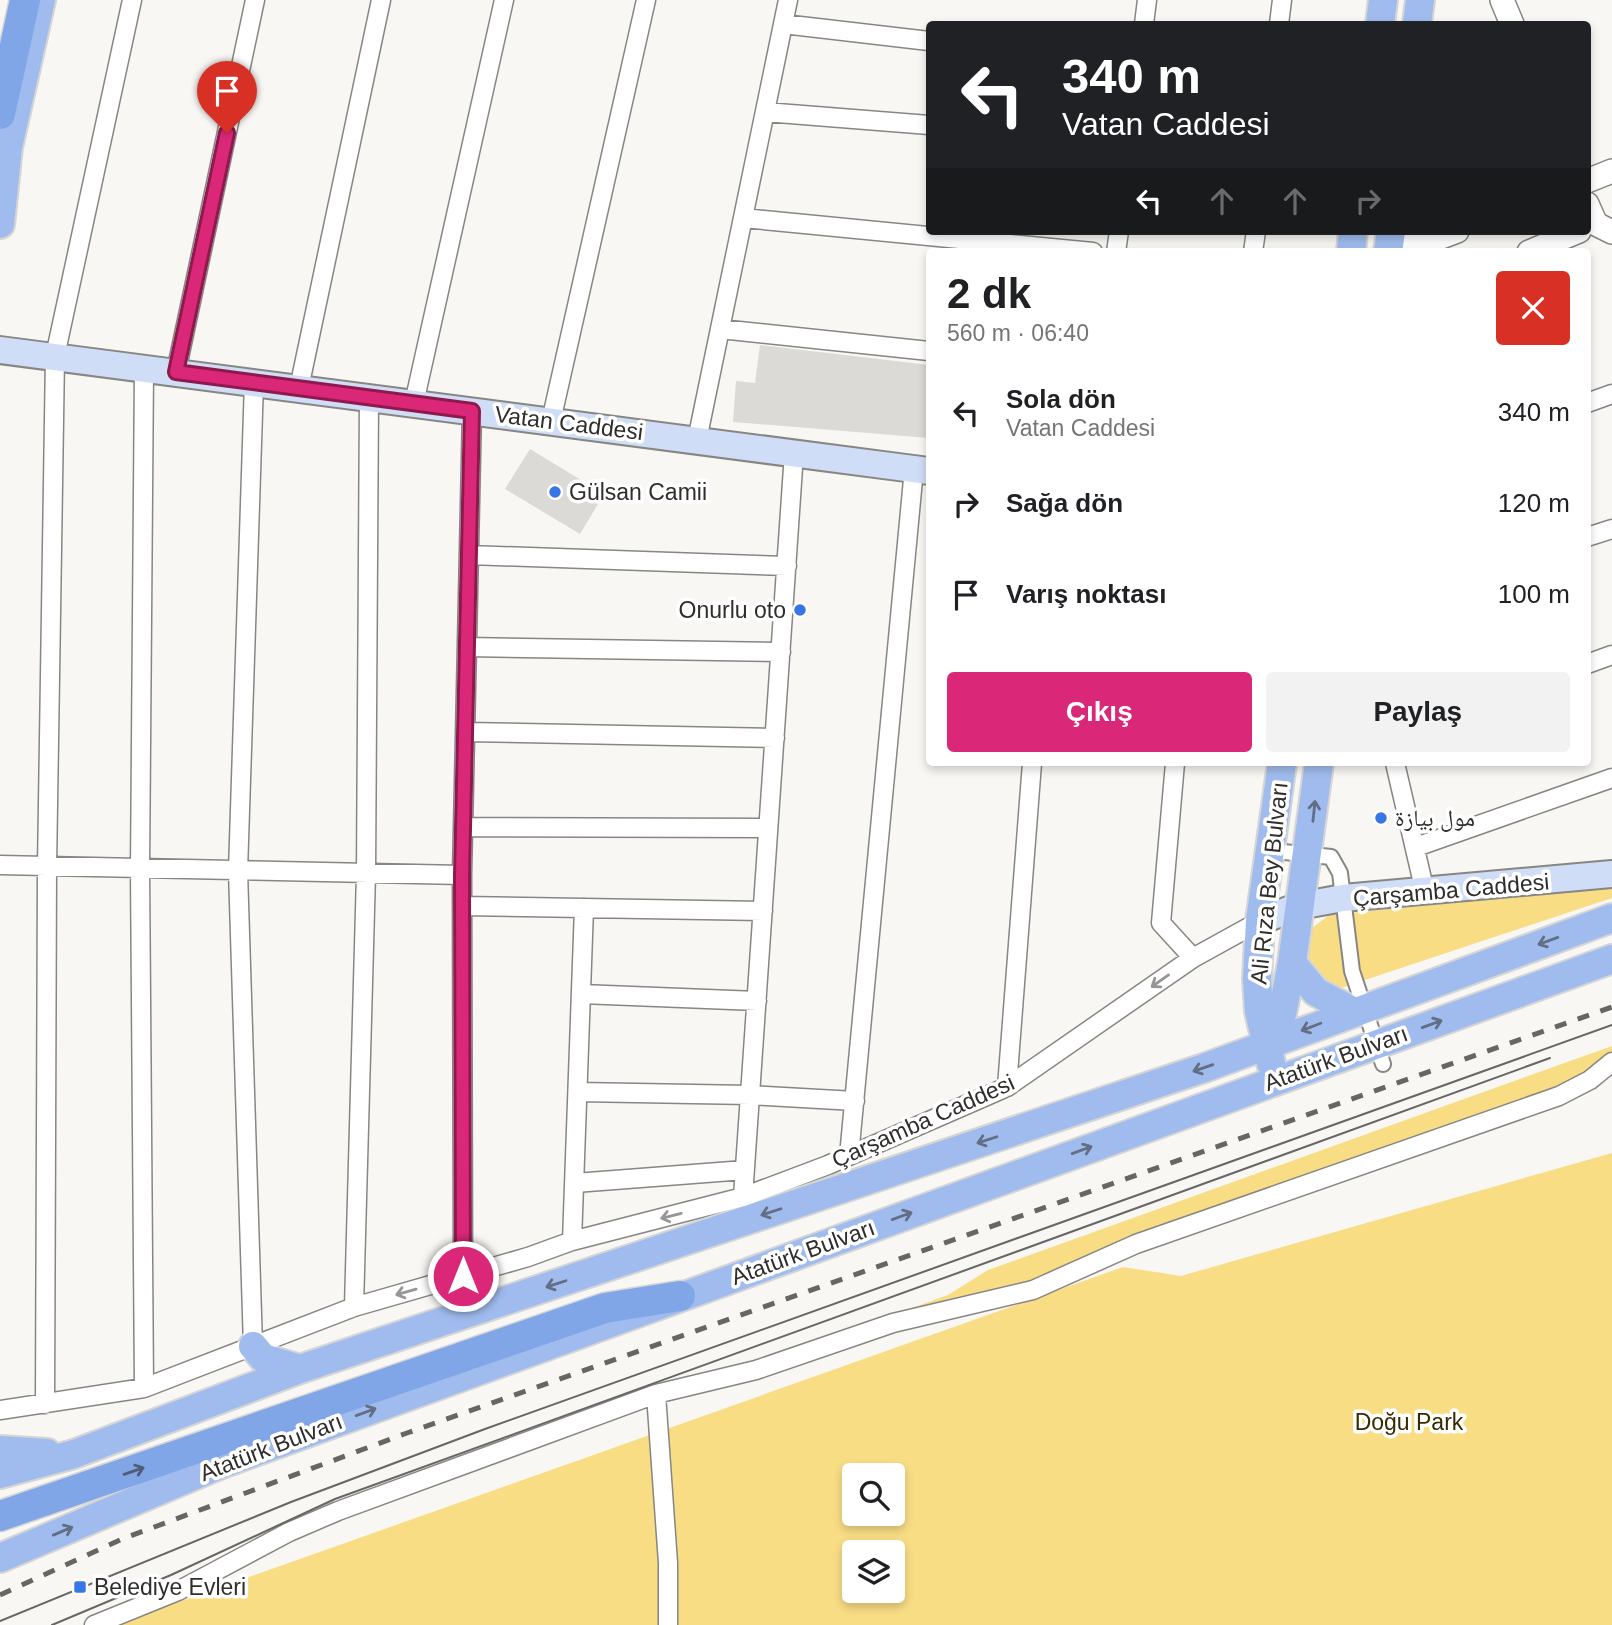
<!DOCTYPE html>
<html lang="tr">
<meta charset="utf-8">
<style>
:root{--surface:#fff;--page:#f2f2f2;--text:#202124;--muted:#757577;--accent:#db2777}
body{margin:0;font-family:Arial,"Noto Naskh Arabic",sans-serif;background:var(--page);color:var(--text);height:100vh;display:flex;flex-direction:column;font-size:26px;white-space:nowrap}
*{box-sizing:border-box;margin:0}
p{font-size:23px;color:var(--muted)}
.icon{flex:none;width:38px;height:38px;fill:none;stroke:currentColor;stroke-width:2;stroke-linecap:round;stroke-linejoin:round}
.map{position:relative;flex:1;overflow:hidden}
.panel{position:absolute;left:926px;top:248px;width:665px;height:518px;display:flex;flex-direction:column;background:var(--surface);border-radius:7px;box-shadow:0 4px 10px #0003}
.panel>*{flex:none}
.guide{position:absolute;left:926px;top:21px;width:665px;height:214px;border-radius:7px;box-shadow:0 4px 10px #0003;background:#202124;color:#fff;overflow:hidden}
.controls{position:absolute;left:842px;top:1463px;display:grid;gap:14px}
.controls a{display:grid;place-items:center;width:63px;height:63px;border-radius:7px;background:var(--surface);box-shadow:0 4px 10px #0003;font-size:35px}
.pin{position:absolute;display:grid;place-items:center;width:60px;height:60px;color:#fff;margin:-72px -30px;border-radius:50% 50% 50% 0;rotate:-45deg;box-shadow:0 0 7px #0007}
.pin .icon{rotate:45deg}
.me{position:absolute;width:77px;margin:-38px;rotate:0deg;stroke-linejoin:round;filter:drop-shadow(0 0 5px #0008)}
.turn{display:flex;align-items:center;gap:24px;height:147px;padding:0 21px;font-size:32px}
.turn .icon{width:91px;height:91px;stroke-width:2.5}
.turn b{display:block;font-size:49px;line-height:60px}
.lanes{display:flex;align-items:center;height:66px;padding:0 21px;background:#0003;justify-content:center;gap:35px;direction:ltr}
.lanes .off{opacity:.35}
.round{display:grid;place-items:center;flex:none;width:74px;height:74px;border-radius:7px;background:var(--page)}
.summary{display:flex;align-items:center;justify-content:space-between;height:119px;padding:0 21px}
h1{font-size:42px;font-weight:700;line-height:52px}
.primary-button{display:flex;gap:14px;margin-top:auto;padding:14px 21px}
.primary-button a{flex:1;height:80px;border-radius:7px;background:var(--accent);color:#fff;font-size:28px;font-weight:700;line-height:80px;text-align:center}
.primary-button a+a{background:var(--page);color:var(--text)}
ul{padding:0;list-style:none}
li{display:flex;align-items:center;gap:21px;height:91px;padding:0 21px}
li div{flex:1}
li b{display:block;font-size:26px}
li em{font-style:normal}
.map>svg:first-child{display:block}
</style>
<div class="map">
<svg width="1612" height="1625" viewBox="0 0 1612 1625">
<rect width="100%" height="100%" fill="#f8f7f4"/>
<!-- green -->
<path fill="#f9dd85" fill-rule="evenodd" d="M1612 887V898L1341 988 1326 986 1306 962 1307 932 1329 915Z
M1612 1046V1052L1575 1080 1556 1089 1117 1242 1029 1282 909 1309 948 1295 988 1270Z
M1612 1153V1625H114L1123 1267 1181 1276ZM854 1475H892V1514H854ZM854 1552H892V1591H854Z"/>
<!-- building -->
<path fill="#dbdad6" d="M760 345 929 365V438L733 422 736 381 755 383Z
M530 449 604 494 580 534 505 489Z"/>
<g fill="none" stroke-linecap="round" stroke-linejoin="round">
<!-- pedestrian casing -->
<g stroke="#878683" stroke-width="18">
<path id="pedestrian" d="M1266 850 1331 857 1340 873 1352 971 1383 1064"/>
</g>
<!-- minor casing -->
<g stroke="#878683" stroke-width="21">
<path id="minor" d="M783 24 929 41
M1144 24 1147 0
M1279 24 1282 0
M765 112 929 125
M743 218 1093 252
M1116 252 1119 231
M1253 252 1256 231
M720 329 929 351
M176 372 255 0
M299 388 381 0
M414 403 504 0
M1587 403 1612 394
M551 421 646 0
M697 440 788 0
M1587 537 1612 529
M469 555 787 566
M467 647 781 652
M1587 664 1612 655
M465 732 775 738
M1175 763 1161 923 1193 958
M1395 763 1425 892
M463 827 768 828
M1416 847 1612 778
M0 865 462 875
M462 906 763 911
M581 994 757 1001
M1007 1087 1032 763
M578 1092 750 1095 855 1101
M849 1156 914 469
M575 1183 745 1170
M743 1197 794 453
M572 1241 584 908
M463 1276 462 875 472 410
M354 1307 366 874 369 397
M253 1346 238 871 254 382
M144 1388 140 870 144 367
M656 1394 668 1563V1625
M45 1404 47 868 55 356 132 0
M0 1410 144 1388 354 1307 528 1257 572 1241 743 1197 828 1165 1007 1087 1193 958 1260 921
M94 1625 178 1591 289 1532 338 1511 656 1394 756 1370 893 1323 1033 1290 1136 1244 1559 1096 1590 1080 1612 1062"/>
</g>
<!-- tertiary casing -->
<g stroke="#878683" stroke-width="26">
<path id="tertiary" d="M1502 0 1512 24
M1587 181 1612 171
M1587 204 1596 224 1612 232
M1390 235 1428 242 1457 231
M1529 252 1579 231"/>
</g>
<!-- secondary casing -->
<g stroke="#878683" stroke-width="30">
<path id="secondary" d="M0 350 929 471
M1260 921 1299 906 1343 898 1612 874"/>
</g>
<!-- primary casing -->
<g stroke="#d5d5d5" stroke-width="32">
<path id="primary" d="M1380 24 1383 0
M1417 24 1420 0
M0 224 8 147 41 0
M1351 252 1353 231
M1388 252 1391 231
M1292 963 1316 992 1352 1011
M1267 1044 1282 1014 1292 963 1319 763
M1271 1063 1259 1011 1257 979 1260 921 1282 763
M253 1346 263 1358 300 1369
M0 1450 47 1453
M0 1474 74 1454 300 1369 1204 1068 1612 918
M0 1558 219 1465 1612 959"/>
</g>
<!-- trunk casing -->
<g stroke="#d5d5d5" stroke-width="33">
<path id="trunk" d="M0 114 25 0
M0 1516 605 1308 680 1296"/>
</g>
<!-- pedestrian -->
<use href="#pedestrian" stroke="#fff" stroke-width="14"/>
<!-- minor -->
<use href="#minor" stroke="#fff" stroke-width="18"/>
<!-- tertiary -->
<use href="#tertiary" stroke="#fff" stroke-width="23"/>
<!-- secondary -->
<use href="#secondary" stroke="#cfddf6" stroke-width="26"/>
<!-- primary -->
<use href="#primary" stroke="#a0bcee" stroke-width="28"/>
<!-- trunk -->
<use href="#trunk" stroke="#80a6e8" stroke-width="30"/>
<!-- tram -->
<path stroke="#676665" stroke-width="2" d="M0 1621 291 1502 485 1429 1612 1025
M52 1625 171 1575 335 1499 1550 1058"/>
<!-- rail -->
<path stroke="#676665" stroke-width="5" stroke-dasharray="12 12" stroke-linecap="butt" d="M0 1595 122 1539 407 1433 1612 1007"/>
</g>
<!-- one-way arrows -->
<defs><path id="oneway-shaft" d="M-6 0H5M1.5-3L5.5 0L1.5 3" fill="none" stroke-width="1.6" stroke-linecap="round" stroke-linejoin="round" transform="scale(1.75)"/></defs>
<g stroke="#626e84">
<use href="#oneway-shaft" transform="translate(1314 811) rotate(-84)"/>
<use href="#oneway-shaft" transform="translate(1548 941) rotate(160)"/>
<use href="#oneway-shaft" transform="translate(1432 1024) rotate(-20)"/>
<use href="#oneway-shaft" transform="translate(1311 1027) rotate(159)"/>
<use href="#oneway-shaft" transform="translate(1203 1068) rotate(161)"/>
<use href="#oneway-shaft" transform="translate(987 1140) rotate(162)"/>
<use href="#oneway-shaft" transform="translate(1082 1150) rotate(-20)"/>
<use href="#oneway-shaft" transform="translate(771 1212) rotate(162)"/>
<use href="#oneway-shaft" transform="translate(902 1216) rotate(-20)"/>
<use href="#oneway-shaft" transform="translate(556 1284) rotate(162)"/>
<use href="#oneway-shaft" transform="translate(366 1412) rotate(-20)"/>
<use href="#oneway-shaft" transform="translate(63 1531) rotate(-23)"/>
</g>
<g stroke="#979696">
<use href="#oneway-shaft" transform="translate(1160 981) rotate(145)"/>
<use href="#oneway-shaft" transform="translate(671 1216) rotate(166)"/>
<use href="#oneway-shaft" transform="translate(406 1292) rotate(164)"/>
</g>
<use stroke="#4f5e78" href="#oneway-shaft" transform="translate(134 1471) rotate(-19)"/>
<g fill="none" stroke-linecap="round" stroke-linejoin="round">
<!-- route casing -->
<g stroke="#8e194d" stroke-width="18">
<path id="route" d="M227 133 176 372 472 411 462 875 463 1276"/>
</g>
<!-- route -->
<use href="#route" stroke="#db2777" stroke-width="12"/>
</g>
<!-- markers -->
<g fill="#3976e5" stroke="#fff" stroke-width="2.5">
<circle cx="555" cy="492" r="7"/>
<circle cx="800" cy="610" r="7"/>
<circle cx="1381" cy="818" r="7"/>
<rect x="73" y="1580" width="14" height="14" rx="3.5"/>
</g>
<g text-anchor="middle" stroke-width="7" stroke-linejoin="round" paint-order="stroke">
<!-- street labels -->
<g font-size="23" fill="#2f2e2d" stroke="#fff">
<text transform="translate(569 423) rotate(7)" y="8">Vatan Caddesi</text>
<text transform="translate(1269 883) rotate(-84)" y="8">Ali Rıza Bey Bulvarı</text>
<text transform="translate(1451 890) rotate(-5)" y="8">Çarşamba Caddesi</text>
<text transform="translate(1336 1058) rotate(-20)" y="8">Atatürk Bulvarı</text>
<text transform="translate(923 1121) rotate(-24)" y="8">Çarşamba Caddesi</text>
<text transform="translate(803 1252) rotate(-20)" y="8">Atatürk Bulvarı</text>
<text transform="translate(271 1447) rotate(-21)" y="8">Atatürk Bulvarı</text>
</g>
<!-- poi labels -->
<g font-size="23" fill="#2f2e2d" stroke="#fff" text-anchor="start">
<text x="569" y="500">Gülsan Camii</text>
<text x="786" y="618" text-anchor="end">Onurlu oto</text>
<text x="1395" y="826">مول بيازة</text>
<text x="94" y="1595">Belediye Evleri</text>
</g>
<!-- park labels -->
<g font-size="23" fill="#372b01" stroke="#fff">
<text x="1409" y="1430">Doğu Park</text>
</g>
</g>
</svg>
<div class="controls">
<a><svg class="icon" aria-label="search" viewBox="0 0 24 24"><circle cx="10" cy="10" r="6"/><path d="M15 15l6 6"/></svg></a>
<a><svg class="icon" aria-label="layers" viewBox="0 0 24 24"><path d="M12 4l9 5-9 5-9-5zM3 14l9 5 9-5"/></svg></a>
</div>
<div class="pin" style="left:227px;top:133px;background:#d93025"><svg class="icon" aria-label="arrive" viewBox="0 0 24 24"><path d="M6 21V4h12l-3 4 3 4H6"/></svg></div>
<svg class="me" style="left:463px;top:1276px" viewBox="-20 -20 40 40"><circle r="17" fill="#db2777" stroke="#fff" stroke-width="3"/><path d="M0-11L8 9 0 5-8 9z" fill="#fff"/></svg>
<div class="guide">
<div class="turn"><svg class="icon" aria-label="left" viewBox="0 0 24 24"><path d="M17 20v-9H6M10 6l-5 5 5 5"/></svg><div><b>340 m</b>Vatan Caddesi</div></div>
<div class="lanes"><svg class="icon" aria-label="left" viewBox="0 0 24 24"><path d="M17 20v-9H6M10 6l-5 5 5 5"/></svg><svg class="icon off" aria-label="ahead" viewBox="0 0 24 24"><path d="M12 20V5M6 11l6-6 6 6"/></svg><svg class="icon off" aria-label="ahead" viewBox="0 0 24 24"><path d="M12 20V5M6 11l6-6 6 6"/></svg><svg class="icon off" aria-label="right" viewBox="0 0 24 24"><path d="M7 20v-9h11M14 6l5 5-5 5"/></svg></div>
</div>
<section class="panel">
<div class="summary"><div><h1>2 dk</h1><p>560 m · 06:40</p></div><a class="round" style="background:#d93025;color:#fff"><svg class="icon" aria-label="close" viewBox="0 0 24 24"><path d="M6 6l12 12M18 6L6 18"/></svg></a></div>
<ul>
<li><svg class="icon" aria-label="left" viewBox="0 0 24 24"><path d="M17 20v-9H6M10 6l-5 5 5 5"/></svg><div><b>Sola dön</b><p>Vatan Caddesi</p></div><em>340 m</em></li>
<li><svg class="icon" aria-label="right" viewBox="0 0 24 24"><path d="M7 20v-9h11M14 6l5 5-5 5"/></svg><div><b>Sağa dön</b></div><em>120 m</em></li>
<li><svg class="icon" aria-label="arrive" viewBox="0 0 24 24"><path d="M6 21V4h12l-3 4 3 4H6"/></svg><div><b>Varış noktası</b></div><em>100 m</em></li>
</ul>
<div class="primary-button"><a>Çıkış</a><a>Paylaş</a></div>
</section>
</div>
